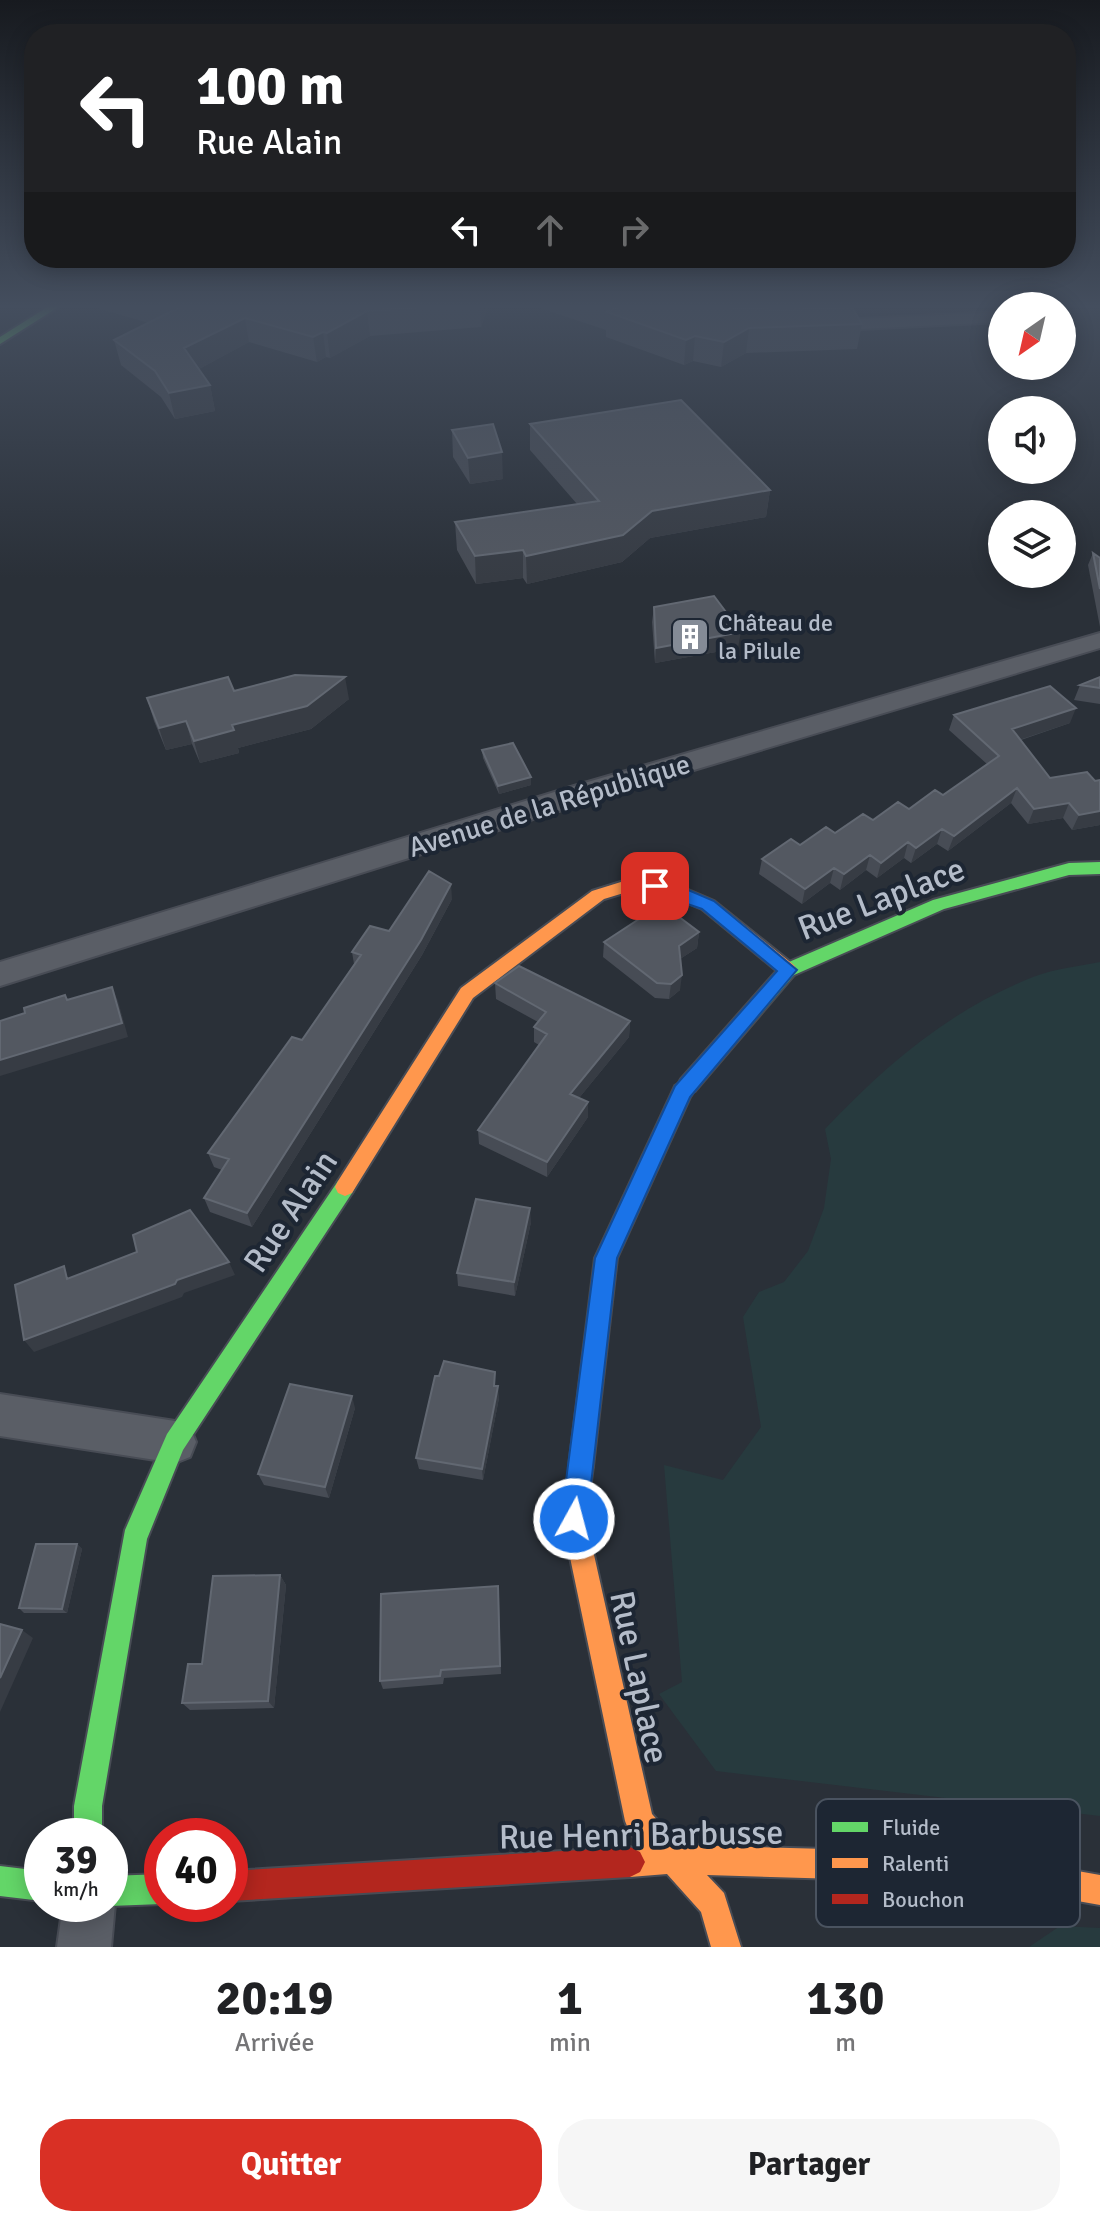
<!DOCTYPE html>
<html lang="fr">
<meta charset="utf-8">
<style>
:root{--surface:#fff;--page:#f6f6f6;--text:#202124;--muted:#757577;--accent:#d93025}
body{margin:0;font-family:Signika,sans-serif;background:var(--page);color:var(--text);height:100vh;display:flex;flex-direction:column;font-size:30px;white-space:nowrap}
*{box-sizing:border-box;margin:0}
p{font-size:26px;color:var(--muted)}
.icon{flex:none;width:44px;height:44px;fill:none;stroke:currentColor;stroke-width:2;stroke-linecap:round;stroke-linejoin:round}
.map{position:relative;height:1947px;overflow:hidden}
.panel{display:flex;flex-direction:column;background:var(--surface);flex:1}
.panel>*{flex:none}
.hud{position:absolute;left:24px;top:24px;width:1052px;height:244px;border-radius:32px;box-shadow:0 4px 20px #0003;background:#202124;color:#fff;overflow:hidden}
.needle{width:52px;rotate:214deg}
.tools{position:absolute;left:988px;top:292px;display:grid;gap:16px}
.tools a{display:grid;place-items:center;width:88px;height:88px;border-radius:50%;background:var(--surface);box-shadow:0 4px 20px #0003;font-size:40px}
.speed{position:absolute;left:24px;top:1818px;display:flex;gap:16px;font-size:40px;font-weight:700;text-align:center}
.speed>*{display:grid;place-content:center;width:104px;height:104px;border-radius:50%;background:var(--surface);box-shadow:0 4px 20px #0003;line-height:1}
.speed small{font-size:20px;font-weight:400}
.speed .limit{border:12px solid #d22;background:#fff;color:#111}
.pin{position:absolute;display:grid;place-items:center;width:68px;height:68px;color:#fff;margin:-34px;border-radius:16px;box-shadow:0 4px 12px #0006}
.me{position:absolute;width:88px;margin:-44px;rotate:7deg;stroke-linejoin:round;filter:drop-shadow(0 0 6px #0008)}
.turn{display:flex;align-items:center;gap:28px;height:168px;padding:0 40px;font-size:36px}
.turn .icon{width:104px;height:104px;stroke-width:2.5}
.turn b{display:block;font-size:56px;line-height:68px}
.lanes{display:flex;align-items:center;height:76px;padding:0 40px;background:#0003;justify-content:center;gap:40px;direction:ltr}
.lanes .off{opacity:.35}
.eta{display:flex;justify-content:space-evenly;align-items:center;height:136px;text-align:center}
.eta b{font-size:48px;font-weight:700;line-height:56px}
.button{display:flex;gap:16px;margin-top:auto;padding:16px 40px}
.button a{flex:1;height:92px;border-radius:32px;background:var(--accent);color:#fff;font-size:32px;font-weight:700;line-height:92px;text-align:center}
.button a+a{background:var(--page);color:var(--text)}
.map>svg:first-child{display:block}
</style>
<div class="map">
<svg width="1100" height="1947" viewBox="0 0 1100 1947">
<rect width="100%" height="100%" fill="#2a3038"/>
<!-- green -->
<path fill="#273a3e" d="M1100 962V1816L716 1771 659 1694 682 1682 664 1465 723 1480 761 1427 743 1317 759 1292 784 1282 808 1251 824 1208 831 1159 825 1129C887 1064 948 1011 1033 977 1054 969 1079 966 1100 962Z
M1060 1926 1100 1928V1947H1029Z"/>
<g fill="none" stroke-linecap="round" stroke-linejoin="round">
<!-- street casing -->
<g stroke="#484c55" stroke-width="4">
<path id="street" d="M1002 312V322L818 331 809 326 818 321Z
M1100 633V648L594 800 0 986V962L574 786Z
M0 1394 175 1421 190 1427 196 1442 190 1457 175 1463 0 1436Z
M110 1891 115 1904 111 1947H57L63 1904H110Z"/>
</g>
<!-- fast casing -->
<g stroke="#484c55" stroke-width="4">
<path id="fast" d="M49 306H60L0 344V337Z
M1100 862V874L1069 875 944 909 794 975 695 1091 688 1093 681 1091 678 1085 681 1079 782 965 933 900 1069 863Z
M345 1178 352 1181 355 1187 352 1193 183 1450 147 1539 102 1806V1836H74V1806L125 1530 167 1434 338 1181Z
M0 1866 42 1871V1901L0 1896Z
M162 1874V1904L110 1906 106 1904H110V1876Z"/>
</g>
<!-- slow casing -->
<g stroke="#484c55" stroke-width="4">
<path id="slow" d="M637 877 679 886 714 901 794 965 797 970 794 975H782L702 909 669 895 637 889 604 899 473 998 352 1193 345 1196 338 1193 335 1187 338 1181 461 988 592 891Z
M581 1454 590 1457 593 1466 586 1519 652 1814 679 1845 976 1853 1100 1875V1905L976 1883 707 1875 724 1893 741 1947H711L701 1912 667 1874 630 1877 620 1872 615 1862 620 1852 642 1847 629 1831 625 1821 562 1519 572 1457Z"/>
</g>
<!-- jam casing -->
<g stroke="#484c55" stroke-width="4">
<path id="jam" d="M688 1077 695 1079 698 1085 690 1097 617 1258 593 1466 590 1475 581 1478 572 1475 569 1466 595 1258 675 1086Z
M630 1847 640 1852 645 1862 640 1872 630 1877 230 1901V1871Z"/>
</g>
<!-- street -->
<use href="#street" fill="#5a5e66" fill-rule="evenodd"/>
<!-- fast -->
<use href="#fast" fill="#63d668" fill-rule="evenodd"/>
<!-- slow -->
<use href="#slow" fill="#ff974d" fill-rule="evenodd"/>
<!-- jam -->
<use href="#jam" fill="#b3261e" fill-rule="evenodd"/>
</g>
<!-- wall -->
<path fill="#474c55" d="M90 306H488L481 327 370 336 330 358 326 357 317 362 249 342 199 369 210 385 215 411 175 419 161 397 121 365 114 340 149 323Z
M534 306H840V308L862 324 857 349 746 353 721 367 693 361 684 365 606 337V330Z
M985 306H1019H1002V310Z
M530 424 770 490 766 517 650 538 622 562 527 584 523 578 476 584 457 550 455 522 577 504 530 450Z
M452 430 503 479 470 484 453 457Z
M1093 553 1100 558V627L1088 565Z
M654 607 738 648 655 663 652 622Z
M1100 677V704L1074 700 1080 685Z
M234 691 349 699 311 729 238 748 239 753 200 763 192 744 166 750 154 721 147 698Z
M954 715 1070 723 1021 740 1050 778 1095 781 1100 780V825L1072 830 1063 818 1028 824 1011 803 948 851 937 844 911 863 904 858 877 878 866 870 840 890 830 883 802 904 759 874 762 859 909 809 943 795 987 764 949 730Z
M482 750 531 785 499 794 483 758Z
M452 899 422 955 252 1227 210 1212 204 1198 222 1170 214 1167 208 1153 302 1040 354 964 352 952Z
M699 932 697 948 680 959V990L669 999 655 998 603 957 604 942Z
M495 983 630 1021 629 1037 579 1098 588 1117 547 1177 479 1144 478 1130 539 1045 534 1042V1027L538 1022 496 999Z
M531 1222 515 1296 458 1286 457 1273Z
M496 1386 499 1398 483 1480 419 1469 416 1458Z
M355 1408 329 1498 264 1485 258 1474Z
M77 1544 82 1549 67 1613H24L19 1608Z
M280 1575 286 1585 274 1708 190 1710 182 1703 202 1664Z
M499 1595 501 1674 444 1678 443 1684 383 1689 380 1681Z"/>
<!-- shaded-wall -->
<path fill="#373c44" d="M480 306H488L481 327Z
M367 311 370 336 330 358 327 333Z
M245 318 249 342 190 374 184 348Z
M749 328 746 353 721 367 724 342Z
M323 332 326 357 317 362 313 337Z
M695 336 693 361 684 365 686 340Z
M210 385 215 411 175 419 169 393Z
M502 452 503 479 470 484 468 458Z
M770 490 766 517 650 538 622 562 527 584 526 556 652 511Z
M523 550V578L476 584 475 556Z
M741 632 738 648 655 663 656 648Z
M345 677 349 699 311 729 238 748 239 753 200 763 194 741Z
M1076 708 1070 723 1007 744 1012 729Z
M186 721 192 744 166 750 159 728Z
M531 777V785L499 794 498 786Z
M1017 788 1011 803 948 851 954 836Z
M1069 803 1063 818 1028 824 1034 809Z
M1100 811V825L1072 830 1079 815Z
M942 829 937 844 911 863 916 848Z
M908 842 904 858 877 878 881 863Z
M870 855 866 870 840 890 844 874Z
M834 868 830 883 802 904 805 889Z
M451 884 452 899 422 955 252 1227 247 1213Z
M699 932 697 948 677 961 679 946Z
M682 975 680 990 669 999 671 984Z
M112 987 118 1001 128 1037 0 1076V1060Z
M630 1021 629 1037 570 1109V1094Z
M588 1102V1117L547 1177V1162Z
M530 1208 531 1222 515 1296 514 1282Z
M229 1262 235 1275 184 1293 182 1297 34 1352 24 1340 177 1280Z
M498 1386 499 1398 483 1480 482 1469Z
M352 1396 355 1408 329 1498 325 1487Z
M77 1544 82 1549 67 1613 62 1609Z
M280 1575 286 1585 274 1708 268 1701Z
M22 1630 33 1638 0 1712V1678Z"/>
<!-- building -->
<path fill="#535861" stroke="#626872" stroke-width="2" d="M169 306H439L367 311 327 333 323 332 313 337 245 318 184 348 210 385 169 393 155 371 114 340 178 308Z
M608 306H724L734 308 782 310 852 307 862 324 749 328 724 342 695 336 686 340 607 312 616 308Z
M681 400 770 490 652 511 623 535 526 556 523 550 475 556 455 522 599 501 530 424Z
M493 424 502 452 468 458 452 430Z
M1093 553 1100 558V589Z
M714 596 741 632 656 648 654 607Z
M295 675 345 677 307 706 232 725 234 730 194 741 186 721 159 728 147 698 228 677 234 691Z
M1100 677V688L1080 685Z
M1050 686 1076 708 1012 729 1050 778 1087 772 1095 781 1100 780V811L1079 815 1069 803 1034 809 1017 788 954 836 942 829 916 848 908 842 881 863 870 855 844 874 834 868 805 889 762 859 791 839 800 845 826 827 835 833 863 814 873 820 898 802 909 809 935 790 943 795 999 756 954 715Z
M513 743 531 777 498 786 482 750Z
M429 871 451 884 421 940 247 1213 204 1198 229 1159 208 1153 292 1037 302 1040 361 955 352 952 370 926 389 931Z
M662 904 699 932 679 946 682 975 671 984 657 983 604 942Z
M519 966 630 1021 570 1094 588 1102 547 1162 478 1130 547 1034 534 1027 546 1012 495 983Z
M112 987 122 1023 0 1060V1021L25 1013 24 1008 65 995 67 1000Z
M476 1199 530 1208 514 1282 457 1273Z
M190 1210 229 1262 177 1280 175 1284 24 1340 15 1285 64 1266 67 1279 137 1252 133 1235Z
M444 1361 495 1372 494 1386H498L482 1469 416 1458 435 1376H439Z
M290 1384 352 1396 325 1487 258 1474Z
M36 1544H77L62 1609 19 1608Z
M280 1575 268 1701 182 1703 188 1664H202L213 1576Z
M498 1586 500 1666 441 1670 440 1676 380 1681 381 1594Z
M0 1624 22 1630 0 1678Z"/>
<!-- sky -->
<linearGradient id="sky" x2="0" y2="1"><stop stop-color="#171a1f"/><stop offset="0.53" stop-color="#444e5e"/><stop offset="1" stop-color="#444e5e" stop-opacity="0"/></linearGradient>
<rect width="1100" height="578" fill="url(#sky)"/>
<!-- route -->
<path fill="#1a73e8" stroke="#114b97" stroke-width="2" d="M655 880 679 886 714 901 797 970 690 1097 617 1258 587 1519 583 1528 574 1532 565 1528 561 1519 595 1258 675 1086 777 971 702 909 649 891 646 886Z"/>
<!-- icons -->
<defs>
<g id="building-square" transform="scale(2)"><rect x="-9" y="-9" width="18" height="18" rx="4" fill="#848b96" stroke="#1d2633"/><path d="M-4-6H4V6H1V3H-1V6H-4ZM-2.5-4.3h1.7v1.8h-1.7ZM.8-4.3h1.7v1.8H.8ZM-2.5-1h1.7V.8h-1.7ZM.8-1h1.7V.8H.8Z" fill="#fff"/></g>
</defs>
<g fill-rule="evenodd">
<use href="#building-square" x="690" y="637"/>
</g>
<g text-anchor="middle" stroke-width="8" stroke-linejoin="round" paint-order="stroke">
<!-- far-poi labels -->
<g font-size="24" fill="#b4bcc9" stroke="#1d2633" text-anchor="start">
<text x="718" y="631">Château de<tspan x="718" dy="28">la Pilule</tspan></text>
</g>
<!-- street labels -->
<g font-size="28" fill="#b4bcc9" stroke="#1d2633">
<text transform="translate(549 805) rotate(-17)" y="10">Avenue de la République</text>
</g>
<!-- near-street labels -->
<g font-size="34" fill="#b4bcc9" stroke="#1d2633">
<text transform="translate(881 898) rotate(-21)" y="12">Rue Laplace</text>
<text transform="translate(290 1211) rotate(-56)" y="12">Rue Alain</text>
<text transform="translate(640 1677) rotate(78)" y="12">Rue Laplace</text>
<text transform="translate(641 1834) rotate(-1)" y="12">Rue Henri Barbusse</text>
</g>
</g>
<!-- legend -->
<rect x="816" y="1799" width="264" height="128" rx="12" fill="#1d2633" stroke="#4a5360" stroke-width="2"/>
<rect x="832" y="1822" width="36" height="10" fill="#63d668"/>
<rect x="832" y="1858" width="36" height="10" fill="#ff974d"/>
<rect x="832" y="1894" width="36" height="10" fill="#b3261e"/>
<g font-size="22" fill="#b4bcc9">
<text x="882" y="1835">Fluide</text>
<text x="882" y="1871">Ralenti</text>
<text x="882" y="1907">Bouchon</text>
</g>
</svg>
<div class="tools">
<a><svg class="needle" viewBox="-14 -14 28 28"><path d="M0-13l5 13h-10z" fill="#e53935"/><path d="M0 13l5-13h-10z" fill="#757577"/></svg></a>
<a><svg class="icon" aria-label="sound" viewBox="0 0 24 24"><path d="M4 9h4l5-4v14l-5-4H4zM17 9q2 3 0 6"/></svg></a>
<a><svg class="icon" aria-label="layers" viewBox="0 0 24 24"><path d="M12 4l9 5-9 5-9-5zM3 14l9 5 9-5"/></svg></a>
</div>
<div class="speed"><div>39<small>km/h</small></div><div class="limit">40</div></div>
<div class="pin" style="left:655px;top:886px;background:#d93025"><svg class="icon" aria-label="arrive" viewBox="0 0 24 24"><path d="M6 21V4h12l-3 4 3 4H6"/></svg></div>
<svg class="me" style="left:574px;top:1519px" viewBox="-20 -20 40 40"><circle r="17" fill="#1a73e8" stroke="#fff" stroke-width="3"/><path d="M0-11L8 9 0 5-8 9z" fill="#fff"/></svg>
<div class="hud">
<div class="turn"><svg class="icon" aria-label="left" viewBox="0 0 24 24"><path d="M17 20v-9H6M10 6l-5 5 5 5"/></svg><div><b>100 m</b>Rue Alain</div></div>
<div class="lanes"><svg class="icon" aria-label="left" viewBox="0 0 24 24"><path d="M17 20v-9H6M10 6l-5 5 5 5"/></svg><svg class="icon off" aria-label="ahead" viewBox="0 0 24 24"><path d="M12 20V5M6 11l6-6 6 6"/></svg><svg class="icon off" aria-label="right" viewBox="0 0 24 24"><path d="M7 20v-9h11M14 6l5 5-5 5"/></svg></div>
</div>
</div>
<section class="panel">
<div class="eta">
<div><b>20:19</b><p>Arrivée</p></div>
<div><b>1</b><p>min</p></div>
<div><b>130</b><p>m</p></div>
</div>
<div class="button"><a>Quitter</a><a>Partager</a></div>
</section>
